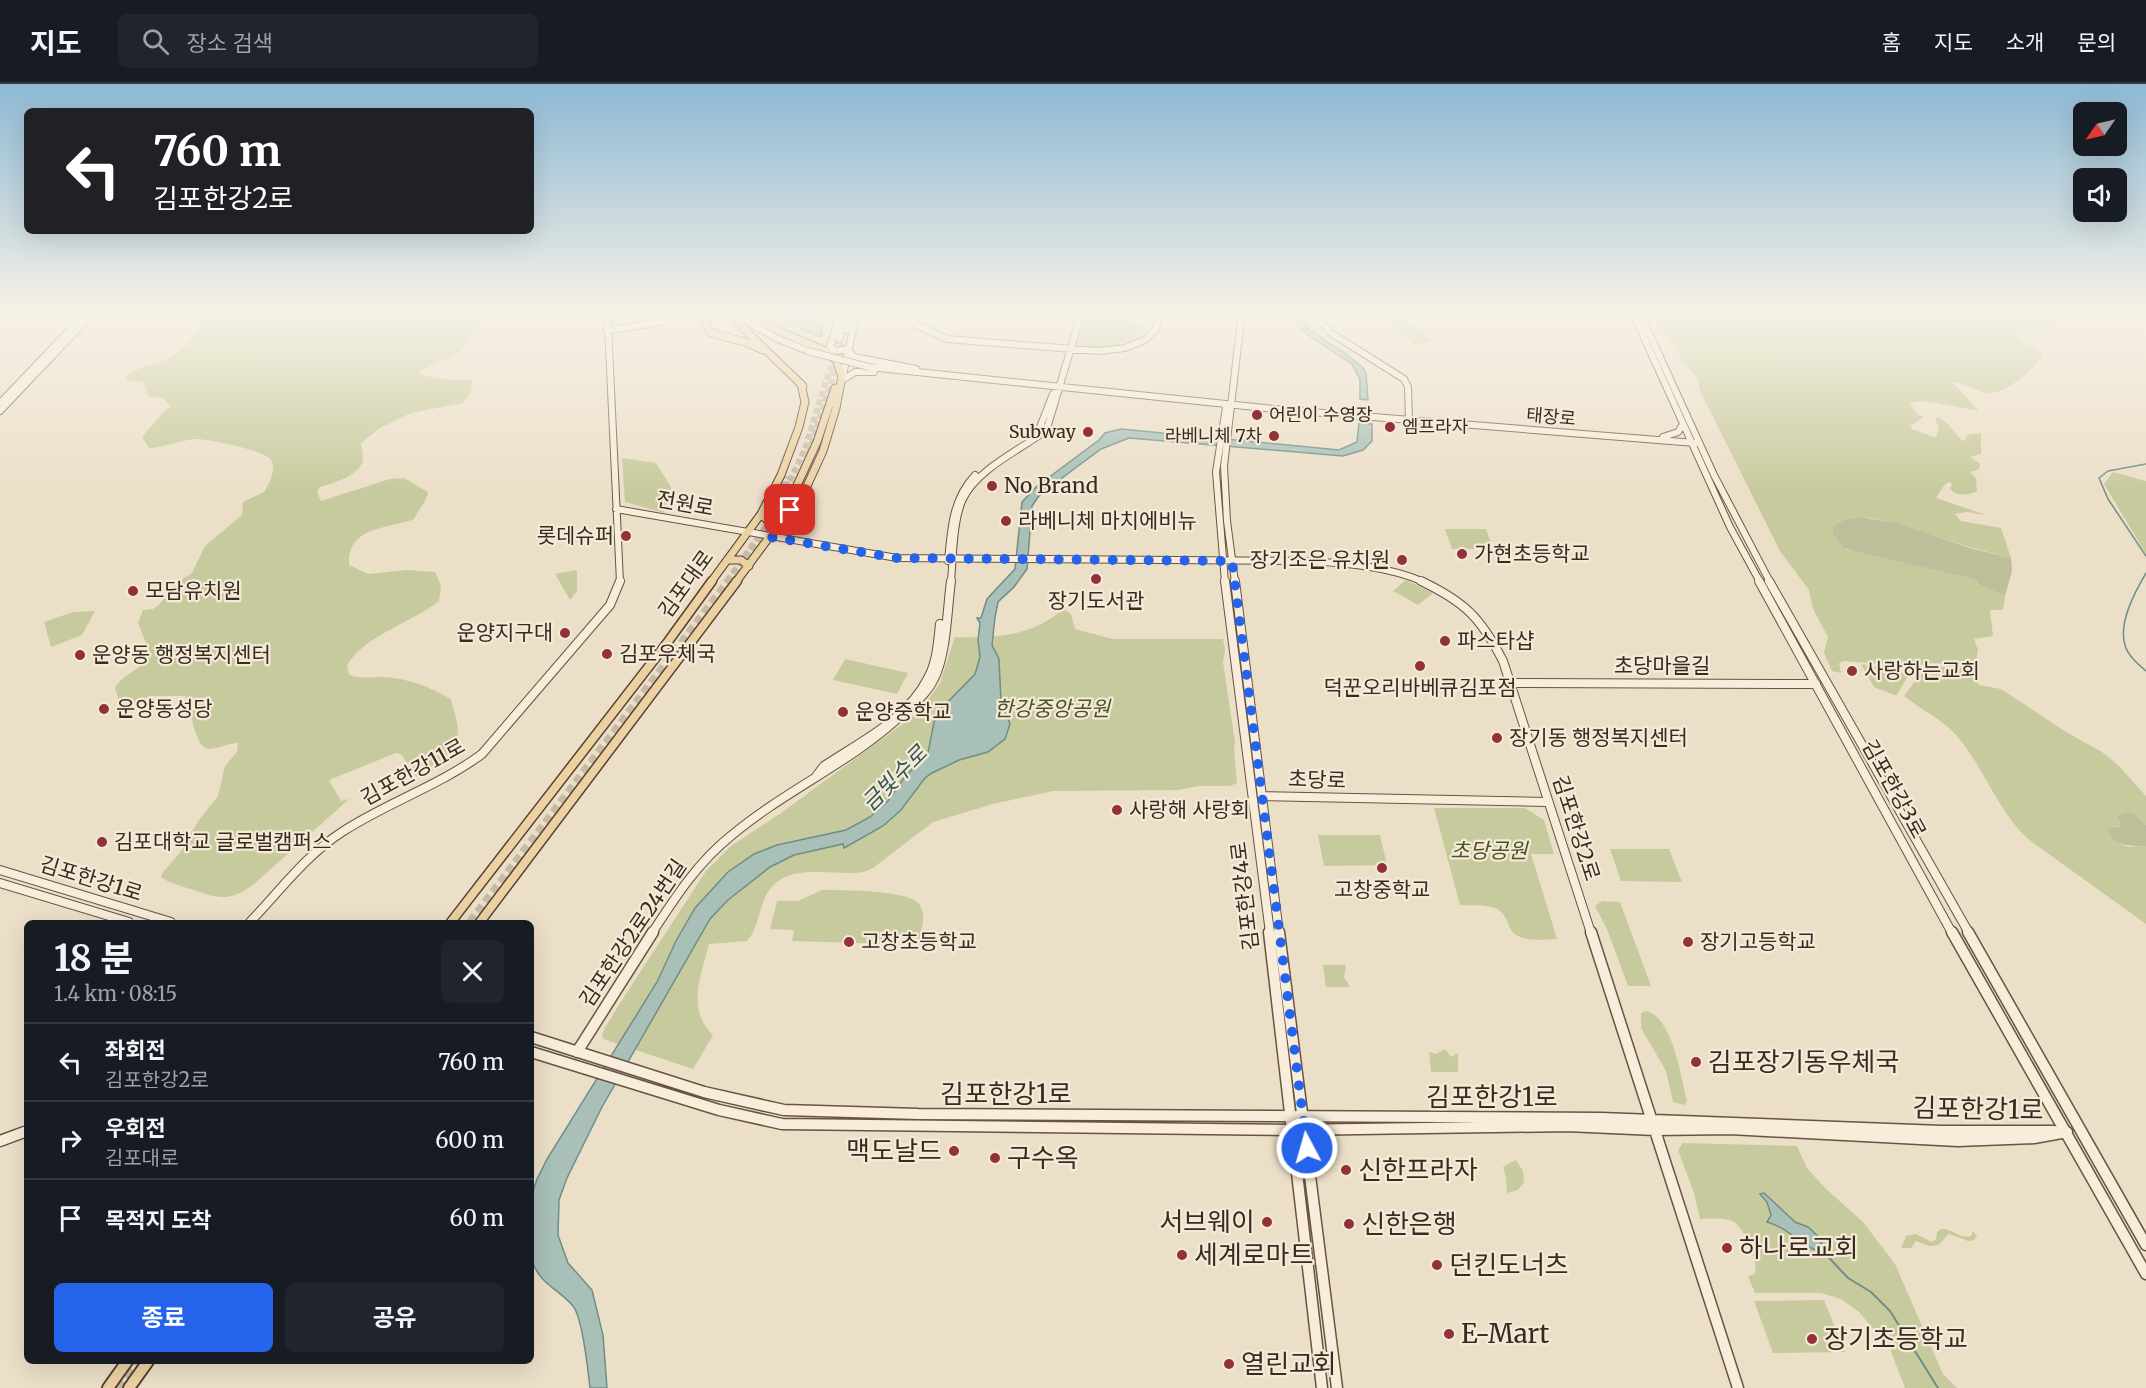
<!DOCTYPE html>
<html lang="ko">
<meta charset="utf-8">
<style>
:root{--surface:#171b24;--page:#20242c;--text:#f1f3f6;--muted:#9ea1a6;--line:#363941;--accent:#2563eb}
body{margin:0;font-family:Merriweather,"Noto Sans KR",serif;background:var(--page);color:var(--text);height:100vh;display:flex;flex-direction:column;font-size:22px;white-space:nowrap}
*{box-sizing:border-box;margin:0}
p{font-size:20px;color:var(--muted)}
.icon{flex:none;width:33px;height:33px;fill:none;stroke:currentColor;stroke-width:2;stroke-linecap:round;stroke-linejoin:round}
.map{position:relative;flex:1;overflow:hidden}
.panel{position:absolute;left:24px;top:836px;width:510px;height:444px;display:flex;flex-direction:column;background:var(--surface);border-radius:9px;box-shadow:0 6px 24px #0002}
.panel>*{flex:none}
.top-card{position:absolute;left:24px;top:24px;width:510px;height:126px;border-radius:9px;box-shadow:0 6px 24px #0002;background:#202124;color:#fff;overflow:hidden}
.needle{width:39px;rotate:236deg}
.buttons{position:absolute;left:2073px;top:18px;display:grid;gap:12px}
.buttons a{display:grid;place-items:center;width:54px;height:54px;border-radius:9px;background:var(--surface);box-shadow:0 6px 24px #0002;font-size:30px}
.pin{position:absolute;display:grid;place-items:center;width:51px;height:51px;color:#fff;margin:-26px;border-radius:12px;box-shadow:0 3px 9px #0006}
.me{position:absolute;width:66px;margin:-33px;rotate:354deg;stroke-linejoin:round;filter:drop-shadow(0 0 4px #0008)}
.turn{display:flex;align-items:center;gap:21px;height:126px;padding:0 30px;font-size:27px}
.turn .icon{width:78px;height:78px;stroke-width:2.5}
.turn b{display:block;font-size:42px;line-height:51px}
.round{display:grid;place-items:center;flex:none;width:63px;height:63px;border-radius:9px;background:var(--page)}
.summary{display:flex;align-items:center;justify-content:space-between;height:102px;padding:0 30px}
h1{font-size:36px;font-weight:700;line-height:45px}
.button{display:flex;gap:12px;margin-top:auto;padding:12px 30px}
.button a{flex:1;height:69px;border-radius:9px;background:var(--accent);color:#fff;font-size:24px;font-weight:700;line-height:69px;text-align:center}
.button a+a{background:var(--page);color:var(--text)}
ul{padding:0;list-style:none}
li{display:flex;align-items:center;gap:18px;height:78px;padding:0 30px;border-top:2px solid var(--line)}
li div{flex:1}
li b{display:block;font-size:22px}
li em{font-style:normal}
header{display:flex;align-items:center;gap:36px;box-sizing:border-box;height:84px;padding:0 30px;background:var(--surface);border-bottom:2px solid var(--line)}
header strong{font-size:28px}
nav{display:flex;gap:33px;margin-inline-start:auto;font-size:21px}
.search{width:420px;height:54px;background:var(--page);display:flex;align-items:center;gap:15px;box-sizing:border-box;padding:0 21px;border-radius:9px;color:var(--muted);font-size:22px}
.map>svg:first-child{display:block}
</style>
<header>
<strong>지도</strong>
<div class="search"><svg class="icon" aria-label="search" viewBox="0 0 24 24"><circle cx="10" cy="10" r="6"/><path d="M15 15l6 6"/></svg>장소 검색</div>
<nav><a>홈</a><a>지도</a><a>소개</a><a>문의</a></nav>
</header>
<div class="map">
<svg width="2146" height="1304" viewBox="0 0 2146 1304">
<rect width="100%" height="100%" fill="#ecdfc8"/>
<!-- green -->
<path fill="#c7ca9c" d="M153 227H418L436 236 469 234 477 236 478 242 458 269 417 288C434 296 453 297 472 296L471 308 463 319 411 329 380 344 361 359C362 365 364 373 362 379 356 393 333 399 320 403L317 408 321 417 390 395 404 394 428 408C426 419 419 424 414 435 388 445 347 442 349 481L368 490 407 486 435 488 441 502 439 517C415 537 361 553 347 582L349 591C361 595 371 593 383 593 408 594 430 603 451 615 453 625 458 637 458 648 458 661 431 696 416 692L401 670 396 669 329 696 341 717 348 715V716L253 801C227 820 215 813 187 804 179 801 168 799 161 793L163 788 179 770 199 736 218 712 225 682 237 668 238 659C229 659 220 664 210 665 195 666 191 627 188 616L185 612H152L121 623 115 604C123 590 142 585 151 571L138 539 143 526 153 525 159 521 176 499 192 489 205 462 242 431 243 418 264 408C269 400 276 387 272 377 269 367 206 354 194 355 179 357 164 363 149 364L142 353 165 326 171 323 163 314 149 313 143 298 124 296C133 286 139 284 152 281 180 273 194 257 203 230L179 229 148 232Z
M1706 227C1723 230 1748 246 1758 227H1851L1899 238 1912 234 1910 227H2047L2060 236 2061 242C2048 254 2030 241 2016 249L2018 255 2043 270C2036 284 2004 312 1987 309 1975 307 1964 298 1952 298L1979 327C1963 325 1920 313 1910 319L1917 330 1924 333 1910 342 1912 345 1936 354 1939 344 1935 334 1939 333 1948 340 1961 356 1965 357 1967 351 1981 349V370L1970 373 1980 380 1979 385 1970 388 1976 394 1977 407C1968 411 1958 413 1950 405L1952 400 1949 398 1944 401 1936 414 1986 431 1967 428 1955 430 1961 437 2001 444 2011 474C1964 463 1918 445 1871 434L1861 433 1833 450 1845 465 1878 471 1969 494 1979 497 1978 500 2005 512 2003 526H1990L1993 552 1974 555 1978 566 1976 576 1960 580 1926 579 1915 583 1844 577 1839 579 1841 589 1832 587 1824 569 1828 553 1813 525 1809 506 1780 467 1701 309 1696 291 1683 278 1675 261 1654 238Z
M1405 234 1433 256 1415 261 1388 238Z
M1084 235 1150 240C1133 263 1102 266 1075 262Z
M622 374 656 379 671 403 664 429 625 418Z
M2113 388 2146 397V470L2104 400Z
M1445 445H1486L1493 465H1452Z
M577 486V507L570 516 555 490Z
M1406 496 1433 509 1418 521 1393 507Z
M1063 525 1071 530 1075 545 1113 555H1223L1225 566 1223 578 1235 658 1234 666 1237 699 1230 702H1198L1178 706 1053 707 993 720 933 738 873 784 864 788C831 793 782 775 765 814 759 827 757 847 747 857L709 860C701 892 686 925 713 951L693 985 603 955 602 950 606 942 622 916 706 787 731 762 781 729 919 628 940 599 955 553C995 554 1032 553 1063 525Z
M95 527 82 551 51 563 44 538 73 528Z
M845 575 908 589 897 610 833 596Z
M1861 580 1909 590 1897 611H1894L1874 603Z
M1974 581 1975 595 1979 601 2001 605 2066 648 2102 668 2118 681 2146 712V741L2136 731 2119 736 2121 742 2111 743C2118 764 2125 764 2146 762V840L2028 755C1997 726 1984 683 1956 651 1941 634 1921 626 1904 612L1921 589 1927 584Z
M1434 724H1525L1544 736 1554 770H1531L1557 855C1545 855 1529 858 1518 852 1509 848 1510 841 1505 833 1498 818 1474 822 1460 821Z
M1318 751H1380L1387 781 1324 782Z
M1610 765H1669L1682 798 1621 797Z
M822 806C841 806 907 806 918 819 927 829 922 843 920 855L895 853 893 860 792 857 794 846 770 845 777 817H798Z
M1602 817 1620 818 1651 902H1628L1607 845 1595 822Z
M1323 881H1346L1344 893 1350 903H1326Z
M1646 927C1673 933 1681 994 1687 1017L1684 1021 1673 1018 1666 987 1641 944V929Z
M1445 965 1451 973 1458 969V988H1431L1429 968 1436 970Z
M1683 1059 1797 1062 1807 1084 1825 1104 1863 1138 1895 1180 1943 1290 1957 1304H1905L1890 1265 1859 1228 1841 1215 1821 1209H1755L1748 1192 1755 1190C1759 1178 1744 1144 1734 1138 1726 1133 1709 1135 1700 1135L1694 1109 1678 1066Z
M1516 1076 1523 1087 1524 1098 1518 1106 1507 1109 1506 1093 1503 1083Z
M1941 1145C1952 1144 1959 1155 1971 1152L1973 1147 1977 1152 1974 1156 1968 1157 1949 1150 1938 1161 1929 1162 1916 1157 1911 1164H1901L1906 1152 1916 1150 1932 1158 1936 1155 1937 1148Z
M1824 1216 1845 1268 1773 1269 1754 1217Z"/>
<!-- cemetery -->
<path fill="#bdbf9a" d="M1861 433 1899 440 1973 465 2011 474 2012 487 2005 512 1978 500V497L1969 494 1843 464 1833 450V443L1842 437Z
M2127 728 2136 731 2146 741V762C2132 763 2110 762 2108 744L2121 742 2118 732Z"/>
<!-- water -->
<path fill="#a8c0b8" stroke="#6f8e85" stroke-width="1.5" d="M766 227H828L821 247 823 251 819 253 774 231 770 232Z
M1279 227H1298L1307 244 1346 270 1363 284 1366 290 1368 316 1360 315V296L1353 281 1307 250 1288 233 1278 232Z
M1359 339 1372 340V357L1363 366 1343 372 1129 354 1101 365 1050 403 1038 413 1032 422 1027 485 1014 503 998 518 995 533 992 561 999 575 1001 617 1010 640 1005 655 988 668 959 676 932 689 925 694 901 726 883 742 844 764 843 760 794 771 770 783 728 816 710 835 602 1023 567 1094 559 1116 558 1151 568 1179 592 1206 603 1251 607 1304H590C588 1287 583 1234 573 1222 558 1204 539 1201 531 1174V1113L537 1095 547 1075 657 898 676 857 695 824 728 788 754 770 777 761 846 746 870 733 888 717 904 694 928 669 934 638 940 626 975 590 980 573 978 556 980 539 977 534H981L987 515 1015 485 1022 418 1036 403 1099 356 1105 349 1121 345 1339 366 1357 358Z
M1764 1109 1795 1138 1808 1143 1823 1157 1815 1166C1796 1157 1788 1144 1767 1138L1771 1131 1767 1118 1760 1110Z"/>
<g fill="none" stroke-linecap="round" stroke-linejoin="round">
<!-- stream-far1 -->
<path stroke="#6f8e85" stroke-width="1.5" d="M2146 380 2108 387 2099 394 2108 415 2146 472
M2146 489C2135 508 2118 539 2125 561 2128 572 2138 580 2146 587"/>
<!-- stream -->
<path stroke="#6f8e85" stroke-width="2" d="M1818 1162 1848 1194 1871 1208 1890 1227 1938 1304"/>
<!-- secondary-tunnel -->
<path stroke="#c8bba6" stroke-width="6" stroke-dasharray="6 3" stroke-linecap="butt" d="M809 369 844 256
M786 405 805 365 839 255"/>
<!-- primary-tunnel-far2 -->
<path stroke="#c8bba6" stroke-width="7" stroke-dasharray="7 3" stroke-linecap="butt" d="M781 413 786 405 785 392
M727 498 791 408 805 396"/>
<!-- primary-tunnel-far1 -->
<path stroke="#c8bba6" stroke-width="8" stroke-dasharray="8 4.5" stroke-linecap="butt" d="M470 838 728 497"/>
<!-- primary-tunnel -->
<path stroke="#c8bba6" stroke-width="10" stroke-dasharray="10 5" stroke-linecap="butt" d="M115 1304 135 1276"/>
<!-- secondary-far2 casing -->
<g stroke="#695341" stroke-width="8">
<path id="secondary-far2" d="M603 227 608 241 620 498
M841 227 830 263 836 267 847 265
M909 227V232L918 242 947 255 1098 267 1125 264 1145 256 1156 245 1161 227
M1311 227 1331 249 1404 295 1408 303 1409 336
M1632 227 1730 443 1760 498
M1639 227 1714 391 1770 498
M733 229 776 254 808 267
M847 246 851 227
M606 247 654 239 694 227
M839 255 845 231
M847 265 854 273 916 285
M869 283 1274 325 1695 359
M842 295 857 227
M841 297 855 288H874
M0 319 88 227
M0 327 95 227
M1040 343 1053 310 1060 304
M1663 353 1678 348 1683 340
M616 425 897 474 1305 477C1345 479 1387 482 1424 498
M948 477C951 445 952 416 975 391
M951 498C953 475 953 436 963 415 977 386 1016 368 1041 350L1048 341 1082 227
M1225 498 1216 388 1226 323
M1235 498 1227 437 1224 382 1242 227"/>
</g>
<!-- secondary-far1 casing -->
<g stroke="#695341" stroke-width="10">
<path id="secondary-far1" d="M1225 497 1270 849
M1235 497 1279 849
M1421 497C1465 518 1481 534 1503 577L1591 849
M1759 497 1952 849
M1769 497 1969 849
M1509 599 1816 600
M817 691 824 682C860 658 908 635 928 594 937 578 938 558 940 540
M1262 712 1547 718
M0 786 171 838
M0 799 129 838
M250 838C279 808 306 771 342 748 386 719 439 702 482 670L610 521 620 497
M652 849C676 812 698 778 732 751 787 705 856 676 907 626 917 617 928 608 934 595 947 569 947 526 951 497"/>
</g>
<!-- secondary casing -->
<g stroke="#695341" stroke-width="13">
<path id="secondary" d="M1269 848 1322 1304
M1279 848 1337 1304
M1591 848 1738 1304
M1952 848 2146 1190
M1968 848 2146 1161
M531 953 704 1008 784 1026 918 1030 1601 1034 1941 1047H2054
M531 968 719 1026 782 1040 1292 1046 1567 1042 1655 1046 1730 1045 1958 1057 2034 1054 2067 1048
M577 968 653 848
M0 1057 27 1047"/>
</g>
<!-- primary-far2 casing -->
<g stroke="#554031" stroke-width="9">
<path id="primary-far2" d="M711 227 705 238 711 249 745 258 763 266
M730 227 741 242 803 302
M742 227 781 248 828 268 837 278
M689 229 691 227
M787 423 817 358 835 304
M761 430 767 436 782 435
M727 476H741L749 482
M711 498 761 430 781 391 799 343 805 318 801 300
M736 498 807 402 823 367 836 324 842 292 838 281"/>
</g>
<!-- primary-far1 casing -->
<g stroke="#554031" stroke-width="11">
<path id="primary-far1" d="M451 838 667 559 712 497
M480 838 737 497"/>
</g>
<!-- primary casing -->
<g stroke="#554031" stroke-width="14">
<path id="primary" d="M108 1304 128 1276
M129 1304 149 1276"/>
</g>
<!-- secondary-far2 -->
<use href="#secondary-far2" stroke="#f7edda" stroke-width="6"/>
<!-- secondary-far1 -->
<use href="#secondary-far1" stroke="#f7edda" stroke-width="8"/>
<!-- secondary -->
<use href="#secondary" stroke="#f7edda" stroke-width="10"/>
<!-- primary-far2 -->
<use href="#primary-far2" stroke="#ecd1a2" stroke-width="7"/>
<!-- primary-far1 -->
<use href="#primary-far1" stroke="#ecd1a2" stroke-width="8"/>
<!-- primary -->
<use href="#primary" stroke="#ecd1a2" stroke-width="10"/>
<!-- secondary-bridge casing -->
<g stroke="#695341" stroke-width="8" stroke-linecap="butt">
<path id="secondary-bridge" d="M808 267 869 283"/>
</g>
<!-- secondary-bridge -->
<use href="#secondary-bridge" stroke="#f7edda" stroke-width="6"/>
</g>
<!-- sky -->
<linearGradient id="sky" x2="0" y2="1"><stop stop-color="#8eb9d5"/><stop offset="0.56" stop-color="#f6f1e6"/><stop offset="1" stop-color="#f6f1e6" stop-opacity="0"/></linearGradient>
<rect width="2146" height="409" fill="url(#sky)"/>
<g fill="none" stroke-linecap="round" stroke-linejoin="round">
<!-- route -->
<path stroke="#2563eb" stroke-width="10" stroke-dasharray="0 18" d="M790 426 770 453 897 474 1232 477 1307 1064"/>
</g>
<!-- markers -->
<g fill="#923137" stroke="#f4ead7" stroke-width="2">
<circle cx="1257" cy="331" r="6"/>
<circle cx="1390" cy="343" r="6"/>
<circle cx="1088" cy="348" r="6"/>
<circle cx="1274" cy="352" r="6"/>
<circle cx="992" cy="402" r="6"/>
<circle cx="1006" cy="437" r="6"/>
<circle cx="626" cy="452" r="6"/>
<circle cx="1462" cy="470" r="6"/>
<circle cx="1402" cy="476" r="6"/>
<circle cx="1096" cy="495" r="6"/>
<circle cx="133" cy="507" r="6"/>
<circle cx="565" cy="549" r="6"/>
<circle cx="1445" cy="557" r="6"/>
<circle cx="607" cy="570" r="6"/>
<circle cx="80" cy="571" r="6"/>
<circle cx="1420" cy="582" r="6"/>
<circle cx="1852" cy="587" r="6"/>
<circle cx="104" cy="625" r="6"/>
<circle cx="843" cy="628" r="6"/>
<circle cx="1497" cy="654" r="6"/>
<circle cx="1117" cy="726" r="6"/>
<circle cx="102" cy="758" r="6"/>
<circle cx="1382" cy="784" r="6"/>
<circle cx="849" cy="858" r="6"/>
<circle cx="1688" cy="858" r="6"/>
<circle cx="1696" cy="978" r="6"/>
<circle cx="954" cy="1067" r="6"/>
<circle cx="995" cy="1074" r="6"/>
<circle cx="1346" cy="1086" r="6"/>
<circle cx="1267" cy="1138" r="6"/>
<circle cx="1349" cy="1140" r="6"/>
<circle cx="1727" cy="1164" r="6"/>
<circle cx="1182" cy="1171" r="6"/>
<circle cx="1437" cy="1181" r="6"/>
<circle cx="1449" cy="1250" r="6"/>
<circle cx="1812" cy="1255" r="6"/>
<circle cx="1229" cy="1280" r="6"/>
</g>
<g text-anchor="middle" stroke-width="4.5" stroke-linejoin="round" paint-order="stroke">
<!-- far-poi labels -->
<g font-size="18" fill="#382b20" stroke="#f4ead7" text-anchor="start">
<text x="1269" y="337">어린이 수영장</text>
<text x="1402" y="349">엠프라자</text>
<text x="1076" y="354" text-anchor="end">Subway</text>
<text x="1262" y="358" text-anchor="end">라베니체 7차</text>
</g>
<!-- far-street labels -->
<g font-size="18" fill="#382b20" stroke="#f4ead7">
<text transform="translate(1551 333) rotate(5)" y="6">태장로</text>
</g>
<!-- poi labels -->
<g font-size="21" fill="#382b20" stroke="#f4ead7" text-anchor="start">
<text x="1004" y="409">No Brand</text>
<text x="1018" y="444">라베니체 마치에비뉴</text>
<text x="614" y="459" text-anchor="end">롯데슈퍼</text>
<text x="1474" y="477">가현초등학교</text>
<text x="1390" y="483" text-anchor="end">장기조은 유치원</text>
<text x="145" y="514">모담유치원</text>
<text x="1096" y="524" text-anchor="middle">장기도서관</text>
<text x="553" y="556" text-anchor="end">운양지구대</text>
<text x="1457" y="564">파스타샵</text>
<text x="619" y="577">김포우체국</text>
<text x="92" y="578">운양동 행정복지센터</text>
<text x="1864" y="594">사랑하는교회</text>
<text x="1420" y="611" text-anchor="middle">덕꾼오리바베큐김포점</text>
<text x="116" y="632">운양동성당</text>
<text x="855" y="635">운양중학교</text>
<text x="1509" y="661">장기동 행정복지센터</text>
<text x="1129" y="733">사랑해 사랑회</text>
<text x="114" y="765">김포대학교 글로벌캠퍼스</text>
<text x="1382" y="813" text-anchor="middle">고창중학교</text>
<text x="861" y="865">고창초등학교</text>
<text x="1700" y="865">장기고등학교</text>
</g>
<!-- street labels -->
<g font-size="21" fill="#382b20" stroke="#f4ead7">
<text transform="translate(685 420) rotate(10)" y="7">전원로</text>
<text transform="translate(686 500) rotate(-54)" y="7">김포대로</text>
<text x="1662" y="589">초당마을길</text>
<text transform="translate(413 688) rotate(-29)" y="7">김포한강11로</text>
<text transform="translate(1317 696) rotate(2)" y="7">초당로</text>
<text transform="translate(1894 705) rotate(61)" y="7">김포한강3로</text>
<text transform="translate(1576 744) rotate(72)" y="7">김포한강2로</text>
<text transform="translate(91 795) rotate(17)" y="7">김포한강1로</text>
<text transform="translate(1245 812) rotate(-97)" y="7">김포한강4로</text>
<text transform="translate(633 849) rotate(-56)" y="7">김포한강2로24번길</text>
</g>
<!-- park labels -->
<g font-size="21" font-style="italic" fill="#4a5328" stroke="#f4ead7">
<text x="1052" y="632">한강중앙공원</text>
<text x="1489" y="774">초당공원</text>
</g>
<!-- water labels -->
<g font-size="22" font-style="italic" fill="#315752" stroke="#f4ead7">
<text transform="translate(894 694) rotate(-45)" y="8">금빛수로</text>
</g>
<!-- near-poi labels -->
<g font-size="26" fill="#382b20" stroke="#f4ead7" text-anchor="start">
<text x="1708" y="987">김포장기동우체국</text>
<text x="942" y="1076" text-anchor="end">맥도날드</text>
<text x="1007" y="1083">구수옥</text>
<text x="1358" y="1095">신한프라자</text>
<text x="1255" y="1147" text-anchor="end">서브웨이</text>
<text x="1361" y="1149">신한은행</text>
<text x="1739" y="1173">하나로교회</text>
<text x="1194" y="1180">세계로마트</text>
<text x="1449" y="1190">던킨도너츠</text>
<text x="1461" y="1259">E-Mart</text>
<text x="1824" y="1264">장기초등학교</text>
<text x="1241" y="1289">열린교회</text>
</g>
<!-- near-street labels -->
<g font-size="26" fill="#382b20" stroke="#f4ead7">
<text x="1006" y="1019">김포한강1로</text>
<text x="1492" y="1022">김포한강1로</text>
<text transform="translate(1978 1025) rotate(1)" y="9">김포한강1로</text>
</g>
</g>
</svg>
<div class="buttons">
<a><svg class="needle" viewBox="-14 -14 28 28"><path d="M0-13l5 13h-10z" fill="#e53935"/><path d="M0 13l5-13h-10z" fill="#9ea1a6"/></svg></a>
<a><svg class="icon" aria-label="sound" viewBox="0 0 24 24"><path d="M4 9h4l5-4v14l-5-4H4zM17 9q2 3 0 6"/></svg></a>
</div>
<div class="pin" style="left:790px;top:426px;background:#d93025"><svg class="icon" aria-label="arrive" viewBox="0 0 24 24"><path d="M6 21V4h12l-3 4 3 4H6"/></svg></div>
<svg class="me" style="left:1307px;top:1064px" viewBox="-20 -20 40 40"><circle r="17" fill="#2563eb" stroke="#fff" stroke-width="3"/><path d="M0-11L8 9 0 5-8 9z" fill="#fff"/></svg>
<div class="top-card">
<div class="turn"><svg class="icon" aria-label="left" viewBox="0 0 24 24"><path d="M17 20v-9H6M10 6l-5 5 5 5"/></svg><div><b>760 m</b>김포한강2로</div></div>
</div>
<section class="panel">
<div class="summary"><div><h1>18 분</h1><p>1.4 km · 08:15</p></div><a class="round"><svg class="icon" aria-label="close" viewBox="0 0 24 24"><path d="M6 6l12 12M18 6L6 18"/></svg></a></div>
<ul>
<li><svg class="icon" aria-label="left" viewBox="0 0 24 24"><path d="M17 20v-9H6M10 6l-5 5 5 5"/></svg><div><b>좌회전</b><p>김포한강2로</p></div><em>760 m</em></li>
<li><svg class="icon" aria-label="right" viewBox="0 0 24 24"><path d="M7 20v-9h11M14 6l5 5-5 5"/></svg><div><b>우회전</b><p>김포대로</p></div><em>600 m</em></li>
<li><svg class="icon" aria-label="arrive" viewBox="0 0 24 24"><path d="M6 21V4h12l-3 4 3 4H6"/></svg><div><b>목적지 도착</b></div><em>60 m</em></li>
</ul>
<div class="button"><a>종료</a><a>공유</a></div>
</section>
</div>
